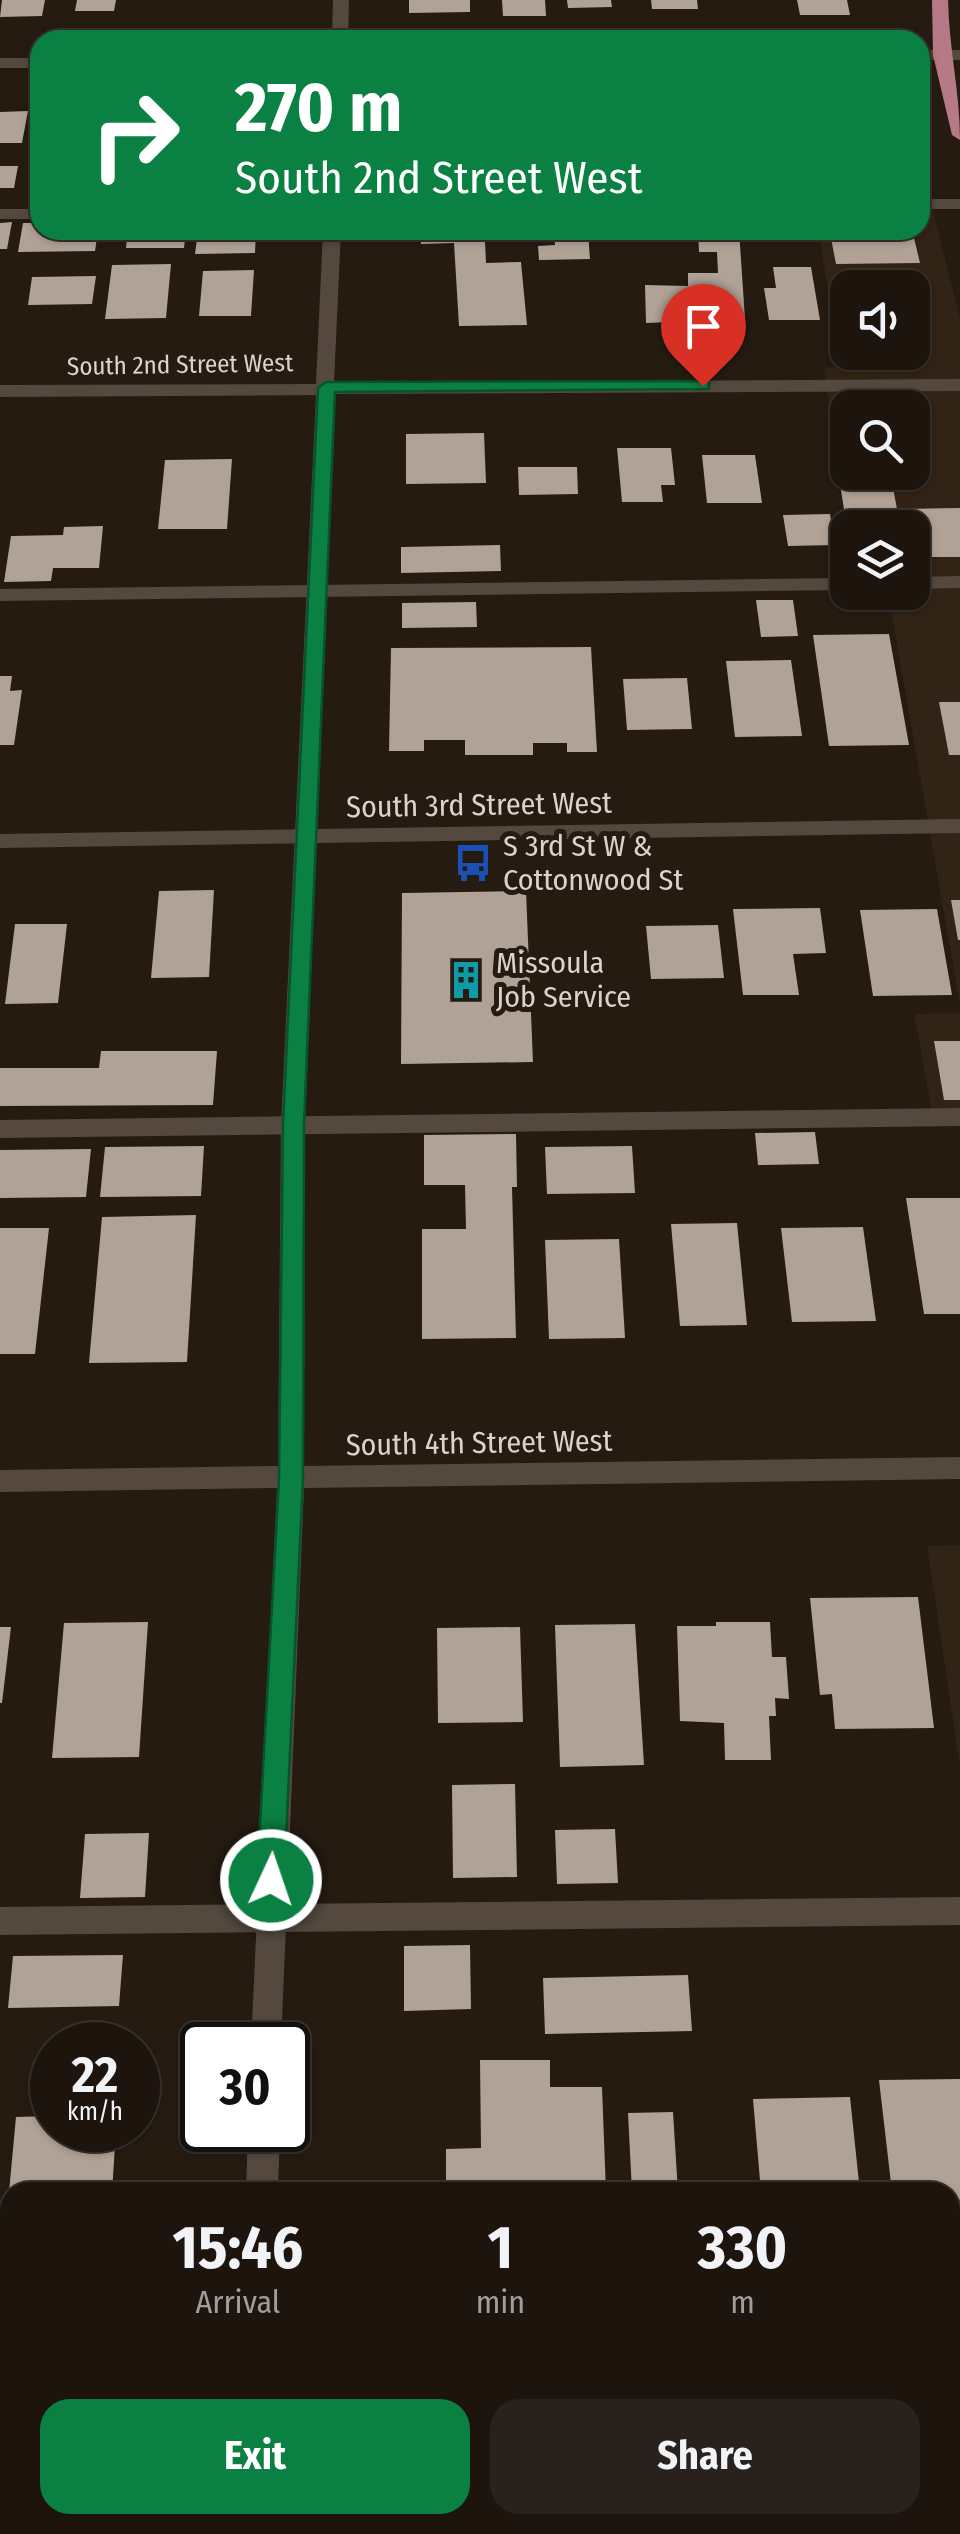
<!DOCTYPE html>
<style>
:root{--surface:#1c140d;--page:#29211b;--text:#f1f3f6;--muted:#a09e9d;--line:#3a332e;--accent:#0b8043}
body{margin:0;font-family:"Fira Sans Condensed",sans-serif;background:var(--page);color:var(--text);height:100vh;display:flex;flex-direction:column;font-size:38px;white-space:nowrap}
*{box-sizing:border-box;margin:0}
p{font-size:32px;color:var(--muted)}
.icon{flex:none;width:55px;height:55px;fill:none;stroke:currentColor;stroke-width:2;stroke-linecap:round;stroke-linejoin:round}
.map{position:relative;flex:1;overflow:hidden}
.side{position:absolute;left:0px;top:2182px;width:960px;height:352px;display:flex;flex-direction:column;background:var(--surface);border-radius:30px 30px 0 0;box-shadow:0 2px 8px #0004,0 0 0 2px var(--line)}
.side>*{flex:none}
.top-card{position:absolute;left:30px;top:30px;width:900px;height:210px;border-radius:30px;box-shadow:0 2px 8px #0004,0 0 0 2px var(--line);background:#0b8043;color:#fff;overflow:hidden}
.tools{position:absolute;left:830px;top:270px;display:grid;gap:20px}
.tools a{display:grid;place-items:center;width:100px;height:100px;border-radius:20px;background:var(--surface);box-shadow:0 2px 8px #0004,0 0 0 2px var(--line);font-size:50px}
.speed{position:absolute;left:30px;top:2022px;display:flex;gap:20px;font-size:50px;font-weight:700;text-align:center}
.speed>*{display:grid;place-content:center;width:130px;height:130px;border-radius:50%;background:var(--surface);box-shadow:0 2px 8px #0004,0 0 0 2px var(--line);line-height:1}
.speed small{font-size:25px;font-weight:400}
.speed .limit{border:5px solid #111;border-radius:15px;background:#fff;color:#111}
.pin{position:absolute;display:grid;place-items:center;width:85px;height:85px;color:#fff;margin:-102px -42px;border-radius:50% 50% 50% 0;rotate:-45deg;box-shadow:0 0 10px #0007}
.pin .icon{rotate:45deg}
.me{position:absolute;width:110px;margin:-55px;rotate:3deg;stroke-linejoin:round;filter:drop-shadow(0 0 8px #0008)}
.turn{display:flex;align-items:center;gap:35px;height:210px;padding:0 40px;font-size:45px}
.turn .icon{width:130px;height:130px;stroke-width:2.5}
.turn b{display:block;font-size:70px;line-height:85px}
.eta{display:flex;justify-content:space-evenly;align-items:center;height:170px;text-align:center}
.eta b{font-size:60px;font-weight:700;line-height:70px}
.cta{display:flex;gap:20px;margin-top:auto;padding:20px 40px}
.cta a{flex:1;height:115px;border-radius:30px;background:var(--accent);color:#fff;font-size:40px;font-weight:700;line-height:115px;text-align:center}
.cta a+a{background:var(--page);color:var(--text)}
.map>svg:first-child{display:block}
</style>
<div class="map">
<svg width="960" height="2534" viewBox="0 0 960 2534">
<rect width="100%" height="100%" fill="#251b11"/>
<!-- built -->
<path fill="#312315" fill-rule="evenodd" d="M920 160 960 318V1005L888 593 912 592V528H848L847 533 824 368 841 367 818 230H920ZM848 288H912V352H848ZM848 408H912V472H848Z
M960 1013V1117H933L914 1014Z
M960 1545V1767L927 1546Z
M960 2526V2534H706V2530Z"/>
<!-- building -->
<path fill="#b1a297" d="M2 0H45L42 16 0 17Z
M77 0H116L114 11H75Z
M409 0H470V12L409 13Z
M502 0H545L546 16H503Z
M567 0H611L612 7 568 8Z
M651 0H697L698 9H652Z
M797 0H847L850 15H800Z
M28 111 22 143H0V112Z
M0 166H18L14 188H0Z
M12 222 7 249H0V223Z
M23 223H40V230H98L95 251 18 252Z
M128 230H186L184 248H126Z
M198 230H256L255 253 195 254Z
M420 230H461L462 242 485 241 486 263 521 262 527 325 459 326 454 243 421 244Z
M698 230H739L745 319 646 323 645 285 688 286V273H718L717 252H699Z
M588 232 590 259 539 260 538 246 555 245 554 233Z
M831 238H914L920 263 836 264Z
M171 264 166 318 105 319 112 265Z
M773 267H811L820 320H769L764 288H776Z
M254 270 251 316H199L203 271Z
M96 276 92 304 28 305 32 277Z
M484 433 486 483 406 484V434Z
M833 440H848V472H890L897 509 960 508V557H912V528H847Z
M617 448H671L675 485H661L663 502H622Z
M702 455H755L762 503H707Z
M232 459 227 529H158L165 460Z
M518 467H577L578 494 519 495Z
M830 514 835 545 788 546 783 515Z
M103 526 99 568H53L51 581 4 582 11 536 63 535 64 527Z
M500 545 501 571 401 573V547Z
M756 600H793L798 636 761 637Z
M476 602 477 627 402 628V603Z
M889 634 909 745 829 746 813 635Z
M591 647 597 752H567V743H533V755H465V740H424V751H389L391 648Z
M791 660 802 736 735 737 726 661Z
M0 676H12L10 691 22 690 14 745H0Z
M687 678 692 729 627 730 623 679Z
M939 702H960V755H949Z
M214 890 209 977 151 978 159 891Z
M526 891 533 1062 401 1064 402 893Z
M951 900H960V940H958Z
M820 908 826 953 793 954 799 995H743L733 909Z
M937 909 952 995 873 996 860 910Z
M15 924H67L58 1003 5 1004Z
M718 925 724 978 651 979 646 926Z
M934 1041H960V1100H944Z
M101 1051H217L213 1105 0 1106V1068H99Z
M815 1132 819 1164 758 1165 755 1133Z
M516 1134 517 1187H512L516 1338 422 1339V1229H466L465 1185H424V1135Z
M204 1146 201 1196 100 1197 105 1147Z
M632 1146 635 1193 547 1194 545 1147Z
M91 1149 86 1197 0 1198V1150Z
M906 1198H960V1314H924Z
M196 1215 187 1362 89 1363 102 1217Z
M737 1223 747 1325 680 1326 671 1224Z
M863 1227 876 1321 792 1322 781 1228Z
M0 1228H49L35 1354H0Z
M619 1239 625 1338 549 1339 545 1240Z
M918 1597 934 1728 835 1729 832 1694 820 1695 810 1598Z
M148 1622 139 1757 52 1758 64 1623Z
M716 1622H770L772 1657H786L789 1699 775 1698 776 1716H769L771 1760H725L724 1723 680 1721 677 1626H716Z
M635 1624 644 1765 560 1767 555 1625Z
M0 1627H11L2 1703H0Z
M520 1627 523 1722 438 1723 437 1628Z
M515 1784 517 1877 453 1878 452 1785Z
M615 1829 618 1883 557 1884 555 1830Z
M149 1833 145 1897 80 1898 85 1834Z
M470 1945 471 2009 404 2011V1946Z
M123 1955 119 2006 8 2008 13 1956Z
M688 1975 692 2031 545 2034 543 1978Z
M480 2060H550V2087H602L606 2192H446V2149L481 2148Z
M960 2079V2317H950V2192H892L879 2080Z
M850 2097 860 2192H761L753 2099Z
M673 2112 678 2192H632L628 2113Z
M52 2116V2130H116L112 2192H9L16 2117Z
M7 2214 10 2282H1Z"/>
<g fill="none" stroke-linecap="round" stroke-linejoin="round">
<!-- lane -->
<path fill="#55493f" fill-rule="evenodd" d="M920 199H960V209H920Z
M0 209H40V219H0Z
M960 576V588L912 589V577Z
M848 578V590L0 601V589Z
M960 1108V1126L0 1138V1120Z
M960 1897V1925L0 1935V1907Z"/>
<!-- street -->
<path fill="#55493f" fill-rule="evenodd" d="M333 0H349L348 40H332Z
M920 50H960V60H920Z
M0 58H40V68H0Z
M323 230H341L334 383 960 379V391L334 394 305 1124 304 1466 960 1457V1479L304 1488 281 2045H251L277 1488 0 1492V1470L278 1466 281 1124 316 395 0 397V385L316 384Z
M248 2130H280L278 2192H246Z
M237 2525H271V2534H237Z"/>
<!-- secondary -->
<path fill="#55493f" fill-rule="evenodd" d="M960 819V833L0 848V834Z
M960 2479V2513L950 2514V2480Z
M0 2500H10V2525H24L22 2529 0 2534Z"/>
<!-- primary -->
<path fill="#b57a85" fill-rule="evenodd" d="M932 0H948C949 49 960 92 960 140L952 135 933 55Z"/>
</g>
<!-- route -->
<path fill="#0b8043" stroke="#07532c" stroke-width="2.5" d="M703 381 709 382V389L335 392 304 1124 303 1478 284 1880 280 1889 271 1893 261 1889 257 1880 279 1478 283 1124 318 388 326 382Z"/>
<!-- icons -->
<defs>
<g id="bus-bare" transform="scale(3)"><path d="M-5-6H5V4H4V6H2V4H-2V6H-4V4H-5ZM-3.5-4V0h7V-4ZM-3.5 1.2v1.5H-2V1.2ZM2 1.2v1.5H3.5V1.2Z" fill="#1a4fb4" stroke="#251b11" stroke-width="2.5" paint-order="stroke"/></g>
<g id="building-bare" transform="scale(3)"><path d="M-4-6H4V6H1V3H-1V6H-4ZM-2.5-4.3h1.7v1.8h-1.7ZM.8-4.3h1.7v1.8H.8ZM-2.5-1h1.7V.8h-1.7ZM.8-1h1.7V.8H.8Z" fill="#0f9aa8" stroke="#251b11" stroke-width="2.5" paint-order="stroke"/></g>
</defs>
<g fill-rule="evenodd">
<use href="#bus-bare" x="473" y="863"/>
<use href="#building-bare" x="466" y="980"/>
</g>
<g text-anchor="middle" stroke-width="10" stroke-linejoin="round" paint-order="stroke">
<!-- far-street labels -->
<g font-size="25" fill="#dad3cd" stroke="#251b11">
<text transform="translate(180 364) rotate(-1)" y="9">South 2nd Street West</text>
</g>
<!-- street labels -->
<g font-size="30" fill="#dad3cd" stroke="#251b11">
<text transform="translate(479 805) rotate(-1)" y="10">South 3rd Street West</text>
<text transform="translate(479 1443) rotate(-1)" y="10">South 4th Street West</text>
</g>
<!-- poi labels -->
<g font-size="30" fill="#dad3cd" stroke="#251b11" text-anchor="start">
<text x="503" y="856">S 3rd St W &amp;<tspan x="503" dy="34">Cottonwood St</tspan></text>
<text x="496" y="973">Missoula<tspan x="496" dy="34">Job Service</tspan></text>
</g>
</g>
</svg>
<div class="tools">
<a><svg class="icon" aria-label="sound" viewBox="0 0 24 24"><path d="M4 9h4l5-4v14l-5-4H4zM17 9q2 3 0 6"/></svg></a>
<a><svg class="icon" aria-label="search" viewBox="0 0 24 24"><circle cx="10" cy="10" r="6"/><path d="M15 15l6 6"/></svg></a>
<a><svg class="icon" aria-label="layers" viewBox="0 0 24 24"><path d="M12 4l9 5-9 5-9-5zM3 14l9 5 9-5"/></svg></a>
</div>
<div class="speed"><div>22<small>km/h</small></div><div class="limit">30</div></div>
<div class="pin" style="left:703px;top:386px;background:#d93025"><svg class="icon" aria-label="arrive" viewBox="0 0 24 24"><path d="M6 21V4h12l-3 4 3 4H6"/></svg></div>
<svg class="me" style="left:271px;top:1880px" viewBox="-20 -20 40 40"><circle r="17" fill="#0b8043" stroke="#fff" stroke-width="3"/><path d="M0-11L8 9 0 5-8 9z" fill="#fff"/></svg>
<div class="top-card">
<div class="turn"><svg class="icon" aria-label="right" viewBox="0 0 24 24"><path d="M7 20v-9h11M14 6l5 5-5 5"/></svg><div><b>270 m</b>South 2nd Street West</div></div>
</div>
<section class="side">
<div class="eta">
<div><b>15:46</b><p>Arrival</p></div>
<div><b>1</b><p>min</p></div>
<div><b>330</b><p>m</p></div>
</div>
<div class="cta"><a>Exit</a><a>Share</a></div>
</section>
</div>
